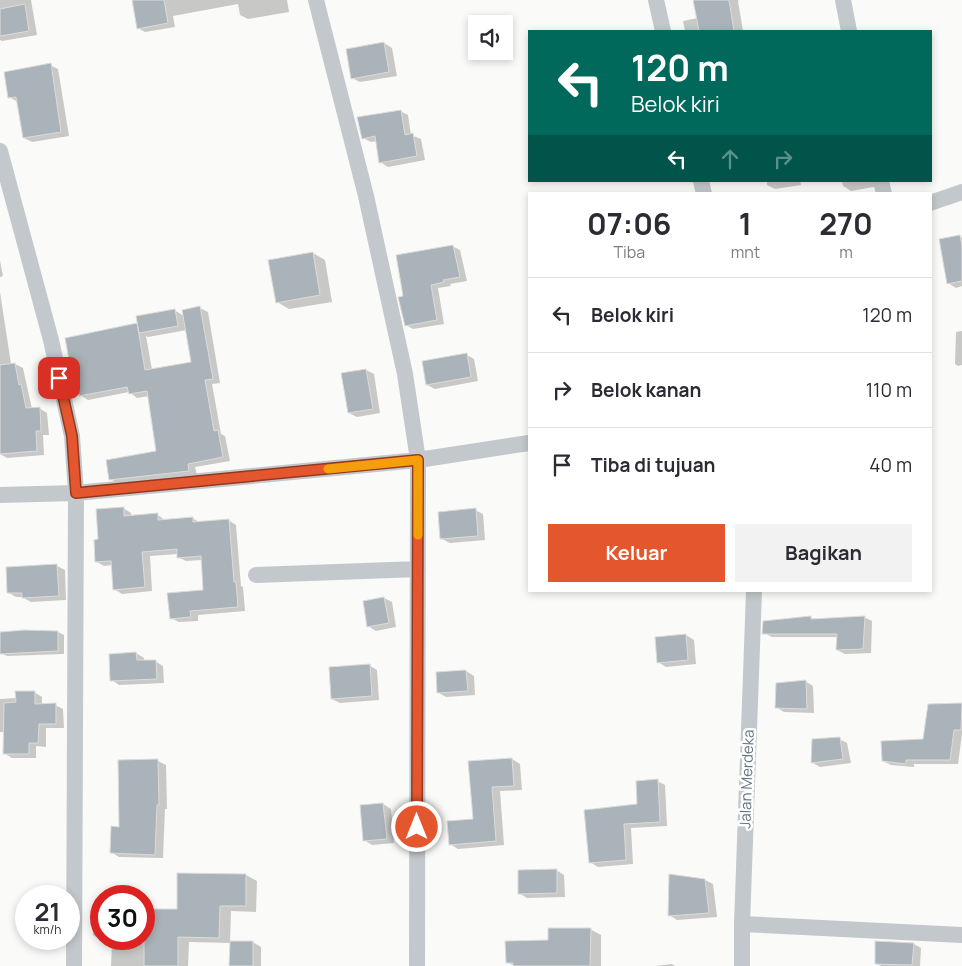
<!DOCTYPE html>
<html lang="id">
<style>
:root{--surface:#fff;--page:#f2f2f3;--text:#2b2b33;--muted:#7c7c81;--line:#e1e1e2;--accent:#e4572e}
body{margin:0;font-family:Manrope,sans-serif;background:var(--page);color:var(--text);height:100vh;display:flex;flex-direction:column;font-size:19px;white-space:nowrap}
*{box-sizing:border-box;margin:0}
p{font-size:16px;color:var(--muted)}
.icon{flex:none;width:28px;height:28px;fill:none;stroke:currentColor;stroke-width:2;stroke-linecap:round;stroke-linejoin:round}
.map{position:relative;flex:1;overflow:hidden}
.drawer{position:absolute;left:528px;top:192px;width:404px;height:400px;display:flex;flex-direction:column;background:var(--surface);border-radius:0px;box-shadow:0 2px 8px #0003}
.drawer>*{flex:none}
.banner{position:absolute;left:528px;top:30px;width:404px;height:152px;border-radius:0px;box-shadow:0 2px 8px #0003;background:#00695c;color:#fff;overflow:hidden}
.controls{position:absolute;left:468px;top:15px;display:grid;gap:10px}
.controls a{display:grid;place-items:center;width:45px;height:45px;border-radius:0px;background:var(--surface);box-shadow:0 2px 8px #0003;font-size:25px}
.speed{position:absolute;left:15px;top:885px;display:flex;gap:10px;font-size:25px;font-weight:700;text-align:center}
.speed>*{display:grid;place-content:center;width:65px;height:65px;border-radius:50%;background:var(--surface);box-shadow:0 2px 8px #0003;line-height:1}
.speed small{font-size:12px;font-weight:400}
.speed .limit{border:8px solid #d22;background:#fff;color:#111}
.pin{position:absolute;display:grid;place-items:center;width:42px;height:42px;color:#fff;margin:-21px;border-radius:10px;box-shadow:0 2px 8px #0006}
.me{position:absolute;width:55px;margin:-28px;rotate:0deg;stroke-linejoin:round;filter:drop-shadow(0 0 4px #0008)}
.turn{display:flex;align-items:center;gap:18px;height:105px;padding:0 20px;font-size:22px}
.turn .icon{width:65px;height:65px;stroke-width:2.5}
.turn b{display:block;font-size:35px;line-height:42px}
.lanes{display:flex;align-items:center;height:48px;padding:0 20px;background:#0003;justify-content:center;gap:25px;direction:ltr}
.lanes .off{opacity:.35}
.eta{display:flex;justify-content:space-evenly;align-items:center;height:85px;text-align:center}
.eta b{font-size:30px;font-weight:700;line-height:35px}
.button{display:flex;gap:10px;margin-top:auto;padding:10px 20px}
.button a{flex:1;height:58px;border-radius:0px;background:var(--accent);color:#fff;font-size:20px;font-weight:700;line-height:58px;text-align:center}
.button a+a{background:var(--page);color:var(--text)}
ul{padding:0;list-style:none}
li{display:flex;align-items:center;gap:15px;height:75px;padding:0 20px;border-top:1px solid var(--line)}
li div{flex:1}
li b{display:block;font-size:19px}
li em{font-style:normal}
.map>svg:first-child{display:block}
</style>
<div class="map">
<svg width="962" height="966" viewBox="0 0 962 966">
<rect width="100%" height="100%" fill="#fafaf8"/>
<!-- shadow -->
<path fill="#0003" fill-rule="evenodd" d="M0 0H31L37 35 2 41 0 40Z
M133 0H287L289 12 248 19 240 15 238 4 173 16 175 27 145 32 138 28Z
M694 0H739L738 1 743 31H685L683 21 698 18Z
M384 43 392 48 397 76 360 82 352 78Z
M50 65 58 69 69 136 32 142 24 138 18 102 9 97Z
M400 111 408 115 411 135 421 139 425 160 388 167 380 162 377 141 371 142 363 138Z
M767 181H800L801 185 775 189 767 185Z
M842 181H881L879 186 851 191 843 186Z
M960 236 962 238V286L956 288 948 283Z
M452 246 460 250 467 281 450 284 451 286 438 288 444 324 413 329 406 325 404 297Z
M313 253 325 260 332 302 289 309 277 302Z
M0 261 3 276 0 277Z
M0 292 11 364H15L23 368 32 409 39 408 47 413 49 435H43L44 455 7 458 0 454Z
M200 308 208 312 220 383 212 384 221 434 225 436 230 461 195 467 197 475 118 483 110 479 158 452 149 396 137 398 129 392 88 400 80 395 74 362 70 359 137 325 139 326 174 310 184 316ZM187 330 192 363 152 370 146 336 148 337Z
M962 331V365L958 366 955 364 956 332Z
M467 355 474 359 478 381 435 389 427 385Z
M366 370 374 374 380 413 357 417 349 413Z
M123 508 131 513V516L158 515 166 521 192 518 199 522 228 520 236 525 241 586 243 587 245 611 198 615V621L179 622 171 618 205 591 202 560 186 561 178 557V554L150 556 152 591 122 594 114 589 112 565 104 566 97 562 99 540Z
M475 510 483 514 485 540 450 543 442 539Z
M57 566 65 570 66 600 31 602 22 597H16L9 593Z
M384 598 392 602 396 627 376 631 368 626Z
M810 617 815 620 864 617 872 621 871 653 845 654 837 650 838 637H772L764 633Z
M58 632 64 635V654L7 656 1 653 0 633Z
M686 635 694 640 696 664 666 667 658 662Z
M136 653 144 658V661H155L163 666 164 683 119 685 112 680Z
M369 665 377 670 379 700 340 703 332 699Z
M466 671 474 676 475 695 446 697 439 693Z
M805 681 813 686 814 713 784 712 776 707Z
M34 692 42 697V705H55L63 709 64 728H46V747L36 746V758H12L4 753 5 732H0V699L17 698Z
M962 704V734L958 764H914V767L891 765 883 761 924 741 929 705Z
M839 739 847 743 851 763 820 767 813 763Z
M512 759 520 764 522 790 500 791 504 845 458 849 450 844 474 820 470 762Z
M119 761H158L166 765 167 809H165L163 858 119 857 111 852 120 828Z
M657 781 665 785 667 826 631 828 633 864 598 867 590 862Z
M383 804 391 809 394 843 372 845 364 840Z
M556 870 564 875 565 897 527 898 519 893Z
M179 874 246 875 257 881 256 912 231 911 230 942H253L261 947V966H231V943L189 942 188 966H111L112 942H104L93 935 94 909 101 910V939H144V910L178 911Z
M705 880 713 884 717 917 677 920 669 915Z
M590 929 601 935V966H514L507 962 549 941Z
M914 944 921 948 920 966H881L876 963Z
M672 964 675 966H656Z"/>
<!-- building -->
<path fill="#aab3b9" stroke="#dcdcda" d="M132 0H164L168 23 137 29Z
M693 0H729L734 31H699Z
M25 4 29 31 0 36V9Z
M384 42 389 72 351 79 346 49Z
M51 63 61 132 23 138 16 97 8 98 4 72Z
M401 110 405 135 413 133 417 156 379 163 375 136 362 139 357 117Z
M960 235 962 247V281L947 284 939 239Z
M453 245 460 277 443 280 444 282 431 285 437 320 405 326 398 297 403 296 396 255Z
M313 252 320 295 276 303 268 260Z
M200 306 213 379 205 380 214 431 218 430 223 457 188 464 189 471 109 480 106 460 156 451 147 391 129 394 127 387 79 396 72 360H69L65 338 137 323 145 370 191 362 182 310Z
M175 309 178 326 139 333 136 316Z
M467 353 471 377 426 385 422 361Z
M15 363 19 385 21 384 26 408 40 407 41 431H36L37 451 0 454V365Z
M366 369 373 409 348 413 341 373Z
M124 507V516L158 513V520L193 517V522L229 519 234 582H236L238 607 190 611 191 617 170 619 167 593 203 590 201 556 177 558V549L142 552 145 587 113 590 111 561 95 562 94 540 98 539 96 509Z
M476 508 478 536 440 539 438 512Z
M57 564 59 596 22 598V593H7L6 567Z
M384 597 389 623 367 627 363 601Z
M811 616V619L865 616 863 649 836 650 837 634H762L763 621Z
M24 630 58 631V651L0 654V632Z
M686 634 688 660 657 663 655 637Z
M136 652 137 660H156L157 679 110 681 109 654Z
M370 664 372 696 331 699 329 667Z
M466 670 468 691 437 693 436 672Z
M806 680 807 709 775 708 776 683Z
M15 691H35V704L56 703V724H39L38 743H29V754H3L4 703 16 702Z
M962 703 961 730H954L950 760H906V764L882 761 881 741 923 739 928 704Z
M840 737 843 759 811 763 812 739Z
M512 758 514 786 492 787 496 841 449 845 447 821 473 819 468 761Z
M158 759 159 805H157L155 855 110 853 111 826 119 827 118 760Z
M658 779 660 822 624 824 626 860 589 863 584 810 637 804 636 781Z
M383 803 387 839 363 841 360 805Z
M557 869V893L518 894V870Z
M177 873 246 874V906H220L219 938 178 937V966H144V909H177Z
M669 874 705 879 709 913 668 916Z
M548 928H591L590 966H513V963H506L505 941 548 940Z
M230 941H253V966H229Z
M875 941 914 943 912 965 875 964Z"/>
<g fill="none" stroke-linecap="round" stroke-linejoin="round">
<!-- minor -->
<path stroke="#c3c8cc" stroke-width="16" d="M316 0 366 196 405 374 418 460 417 966
M656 0 663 31
M843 0 849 31
M0 151 51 340 72 436 76 493 74 966
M701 181 704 194
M881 181 884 194
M930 203 962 192
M0 495 76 493 418 460 529 443
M256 575 418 569
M742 924 962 935
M742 966V924L754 591"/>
</g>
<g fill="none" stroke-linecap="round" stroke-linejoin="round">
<!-- route casing -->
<g stroke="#94391e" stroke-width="12">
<path id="route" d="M59 378 72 436 76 493 418 460 417 827"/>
</g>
<!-- route -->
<use href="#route" stroke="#e4572e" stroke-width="9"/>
<!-- slow -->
<path stroke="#f59e0b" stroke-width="9" d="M328 469 418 460V535"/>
</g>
<g text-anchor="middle" stroke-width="5" stroke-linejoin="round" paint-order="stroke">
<!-- street labels -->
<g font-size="15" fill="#657683" stroke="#fff">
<text transform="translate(747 779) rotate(-88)" y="5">Jalan Merdeka</text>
</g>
</g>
</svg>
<div class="controls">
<a><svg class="icon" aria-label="sound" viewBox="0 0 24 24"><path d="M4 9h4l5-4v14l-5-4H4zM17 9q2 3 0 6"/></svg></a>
</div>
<div class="speed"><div>21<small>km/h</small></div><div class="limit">30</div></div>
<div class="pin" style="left:59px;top:378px;background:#d93025"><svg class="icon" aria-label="arrive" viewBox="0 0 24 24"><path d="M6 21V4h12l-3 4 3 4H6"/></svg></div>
<svg class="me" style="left:417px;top:827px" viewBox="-20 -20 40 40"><circle r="17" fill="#e4572e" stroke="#fff" stroke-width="3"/><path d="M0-11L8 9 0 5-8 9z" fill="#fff"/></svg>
<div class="banner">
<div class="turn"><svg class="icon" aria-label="left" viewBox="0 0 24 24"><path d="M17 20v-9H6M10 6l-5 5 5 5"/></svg><div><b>120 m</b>Belok kiri</div></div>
<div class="lanes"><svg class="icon" aria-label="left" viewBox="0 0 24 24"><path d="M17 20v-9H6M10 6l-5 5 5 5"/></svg><svg class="icon off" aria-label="ahead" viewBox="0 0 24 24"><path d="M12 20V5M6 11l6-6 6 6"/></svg><svg class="icon off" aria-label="right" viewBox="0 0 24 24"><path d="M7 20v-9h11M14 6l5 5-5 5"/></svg></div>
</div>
<section class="drawer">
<div class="eta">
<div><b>07:06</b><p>Tiba</p></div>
<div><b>1</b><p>mnt</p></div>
<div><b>270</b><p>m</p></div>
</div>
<ul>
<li><svg class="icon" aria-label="left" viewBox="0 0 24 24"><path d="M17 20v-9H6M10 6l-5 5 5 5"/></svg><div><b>Belok kiri</b></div><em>120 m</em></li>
<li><svg class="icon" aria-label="right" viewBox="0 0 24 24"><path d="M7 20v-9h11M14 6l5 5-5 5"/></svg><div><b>Belok kanan</b></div><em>110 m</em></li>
<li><svg class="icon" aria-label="arrive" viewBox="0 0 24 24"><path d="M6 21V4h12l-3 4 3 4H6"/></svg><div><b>Tiba di tujuan</b></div><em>40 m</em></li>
</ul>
<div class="button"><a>Keluar</a><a>Bagikan</a></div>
</section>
</div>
